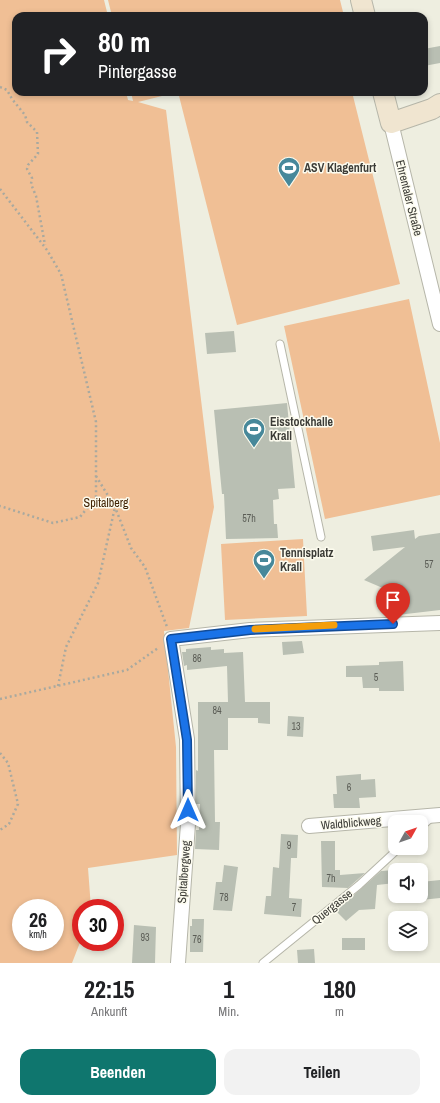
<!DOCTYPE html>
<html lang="de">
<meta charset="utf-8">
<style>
:root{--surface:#fff;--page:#f2f2f2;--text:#202124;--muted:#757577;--accent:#0f766e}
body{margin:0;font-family:"Archivo Narrow",sans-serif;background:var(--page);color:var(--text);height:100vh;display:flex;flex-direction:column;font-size:15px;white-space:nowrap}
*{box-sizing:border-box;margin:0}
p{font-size:13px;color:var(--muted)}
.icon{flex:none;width:22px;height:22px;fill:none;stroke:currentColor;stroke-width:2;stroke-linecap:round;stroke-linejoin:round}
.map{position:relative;height:963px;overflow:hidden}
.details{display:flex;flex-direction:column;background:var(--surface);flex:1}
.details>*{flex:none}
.top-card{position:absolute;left:12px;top:12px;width:416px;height:84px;border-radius:12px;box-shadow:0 2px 6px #0003;background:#202124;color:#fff;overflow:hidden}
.needle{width:26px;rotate:50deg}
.tools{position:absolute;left:388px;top:815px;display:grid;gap:8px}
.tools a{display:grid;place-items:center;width:40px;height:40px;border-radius:8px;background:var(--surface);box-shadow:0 2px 6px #0003;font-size:20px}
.speed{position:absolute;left:12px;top:899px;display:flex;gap:8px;font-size:20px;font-weight:700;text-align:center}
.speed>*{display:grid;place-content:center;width:52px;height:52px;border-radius:50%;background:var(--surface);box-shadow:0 2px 6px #0003;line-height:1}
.speed small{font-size:10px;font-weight:400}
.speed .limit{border:6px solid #d22;background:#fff;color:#111}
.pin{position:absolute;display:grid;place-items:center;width:34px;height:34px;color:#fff;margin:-41px -17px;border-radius:50% 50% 50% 0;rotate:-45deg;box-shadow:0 0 4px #0007}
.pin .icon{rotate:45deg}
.me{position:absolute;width:44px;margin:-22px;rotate:0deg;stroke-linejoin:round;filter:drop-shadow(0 0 3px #0008)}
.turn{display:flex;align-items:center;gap:14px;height:84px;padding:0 20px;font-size:18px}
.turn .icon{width:52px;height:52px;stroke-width:2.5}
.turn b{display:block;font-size:28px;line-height:34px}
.eta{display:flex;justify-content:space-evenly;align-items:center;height:68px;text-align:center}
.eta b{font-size:24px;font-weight:700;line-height:28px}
.primary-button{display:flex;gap:8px;margin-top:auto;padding:8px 20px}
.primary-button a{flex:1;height:46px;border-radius:12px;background:var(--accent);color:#fff;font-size:16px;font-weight:700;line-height:46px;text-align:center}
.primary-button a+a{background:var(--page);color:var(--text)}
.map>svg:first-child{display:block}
</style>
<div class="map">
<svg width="440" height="963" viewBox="0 0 440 963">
<rect width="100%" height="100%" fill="#eeeee0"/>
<!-- green -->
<path fill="#f0bf95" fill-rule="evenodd" d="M0 0H104L108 16H16V92H126L128 100 133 101 131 92H352L400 284 237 325 178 92 138 102 166 110 214 507 189 628 164 631 176 747 177 855 88 868 91 908H81V940L72 963H0ZM21 908H55V942H21Z
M108 0H340L344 16H112Z
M409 299 440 443V495L325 519 284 326Z
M303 539 307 616 225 620 221 544Z"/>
<!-- building -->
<path fill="#b9bfb3" d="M440 46V63L424 66V49Z
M234 331 236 352 207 354 205 333Z
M287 403 295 488 278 489 279 499 273 500 274 524H277L278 538 226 539 224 494H222L214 410Z
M414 530 415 539 419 536 440 533V610L389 616 385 589 364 580 405 547 373 551 371 536Z
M302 641 304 653 283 655 282 642Z
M211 647V650L224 649V653L243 652 245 702H270V724L258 723V718H228V750H214L215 822H220L219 850 195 849 196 830H199L200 804H196V770L198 771V702H228L227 666 187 670V665L184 666 182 652H186V649Z
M403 661 404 691H379V688H363L362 677H346V666L379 665V662Z
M288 716 304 717 303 737 287 736Z
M361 774V780L375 779 376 797 359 798 360 808H334L333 794H337L336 776Z
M281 834 298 835 297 858H291L289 898 302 899 301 917 264 914 266 896H271L273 867 279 868Z
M321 841H335V870H340V875L365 873 348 888 322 887Z
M224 865 238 867 232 911 213 910 216 882H222Z
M395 870V883L377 885 375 909 359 910 346 921 336 911 381 871Z
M440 880V898L421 900V882Z
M192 919H204L203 952H190V926H192Z
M134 925 156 927 155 963H132Z
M342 938H365V950H342Z
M314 949 315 963H298L297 950Z"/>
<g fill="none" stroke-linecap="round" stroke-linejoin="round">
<!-- lane casing -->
<g stroke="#b6b6a9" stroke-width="9">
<path id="lane" d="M280 344 321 537
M421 827 432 817
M263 963 359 885 399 848"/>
</g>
<!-- street casing -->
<g stroke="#b6b6a9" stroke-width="16">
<path id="street" d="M391 123 440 324
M309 826 440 815
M178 963 188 824 187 739 171 639 250 630 440 623"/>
</g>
<!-- secondary casing -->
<g stroke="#b6b6a9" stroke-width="22">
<path id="secondary" d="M361 0 365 16
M383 92 391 123 432 109 440 104"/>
</g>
<!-- path -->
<path stroke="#a9a99f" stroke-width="2.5" stroke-dasharray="2 3" stroke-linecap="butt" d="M0 87 7 90 12 99 25 115 27 122 37 132 38 154 28 165 27 169 32 178 31 184 36 196 45 245
M0 189 47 250 61 274 96 422V497L80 517 53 523 0 506
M96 476 115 507 131 548 145 567 167 627
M58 686 66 647 98 583 115 507
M0 699 127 670 158 648
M0 753 8 763 18 804 9 824 0 830"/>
<!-- lane -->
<use href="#lane" stroke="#fff" stroke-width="7"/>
<!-- street -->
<use href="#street" stroke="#fff" stroke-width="14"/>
<!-- secondary -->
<use href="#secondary" stroke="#f0e5d0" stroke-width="20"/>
</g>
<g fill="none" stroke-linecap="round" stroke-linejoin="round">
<!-- route casing -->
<g stroke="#114b97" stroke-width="10">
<path id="route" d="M188 810 187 740 171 639 250 630 393 624"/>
</g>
<!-- route -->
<use href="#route" stroke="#1a73e8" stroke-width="7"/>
<!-- slow -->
<path stroke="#f59e0b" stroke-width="7" d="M255 629 334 625"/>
</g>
<!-- icons -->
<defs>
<g id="stadium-pin" transform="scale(1.15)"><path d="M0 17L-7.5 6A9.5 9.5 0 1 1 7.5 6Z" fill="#47889a" stroke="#fcfbee"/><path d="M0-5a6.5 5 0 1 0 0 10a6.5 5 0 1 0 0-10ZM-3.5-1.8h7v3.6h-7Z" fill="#fff"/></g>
</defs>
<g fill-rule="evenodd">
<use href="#stadium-pin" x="289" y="168"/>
<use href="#stadium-pin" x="254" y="429"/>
<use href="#stadium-pin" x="264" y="560"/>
</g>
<g text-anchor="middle" stroke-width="3" stroke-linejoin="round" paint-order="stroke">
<!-- number labels -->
<g font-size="10" fill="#5b5d56">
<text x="249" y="522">57h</text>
<text x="429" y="568">57</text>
<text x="197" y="662">86</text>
<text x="376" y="681">5</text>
<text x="217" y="714">84</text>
<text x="296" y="730">13</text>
<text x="349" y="791">6</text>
<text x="289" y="849">9</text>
<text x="331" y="882">7h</text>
<text x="224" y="901">78</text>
<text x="294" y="911">7</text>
<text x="145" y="941">93</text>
<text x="197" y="943">76</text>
</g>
<!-- poi labels -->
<g font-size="12" font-weight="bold" fill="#3c3c37" stroke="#fcfbee" text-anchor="start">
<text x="304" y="172">ASV Klagenfurt</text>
<text x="270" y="426">Eisstockhalle<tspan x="270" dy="14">Krall</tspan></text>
<text x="280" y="557">Tennisplatz<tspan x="280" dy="14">Krall</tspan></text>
</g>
<!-- street labels -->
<g font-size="12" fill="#3c3c37" stroke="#fcfbee">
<text transform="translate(409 198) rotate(76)" y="4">Ehrentaler Straße</text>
<text transform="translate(351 823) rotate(-5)" y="4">Waldblickweg</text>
<text transform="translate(184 872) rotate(-86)" y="4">Spitalbergweg</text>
<text transform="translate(332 907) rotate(-39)" y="4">Quergasse</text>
</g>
<!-- park labels -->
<g font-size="12" fill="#412304" stroke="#fcfbee">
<text x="106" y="507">Spitalberg</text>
</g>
</g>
</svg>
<div class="tools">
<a><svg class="needle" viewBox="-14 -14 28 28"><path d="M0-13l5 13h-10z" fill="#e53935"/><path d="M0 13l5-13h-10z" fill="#757577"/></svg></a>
<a><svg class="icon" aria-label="sound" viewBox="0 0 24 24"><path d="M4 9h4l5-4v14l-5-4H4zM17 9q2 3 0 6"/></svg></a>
<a><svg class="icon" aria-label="layers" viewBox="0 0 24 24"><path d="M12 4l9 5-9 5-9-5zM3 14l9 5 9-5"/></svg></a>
</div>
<div class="speed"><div>26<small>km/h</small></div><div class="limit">30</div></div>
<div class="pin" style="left:393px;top:624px;background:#d93025"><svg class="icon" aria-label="arrive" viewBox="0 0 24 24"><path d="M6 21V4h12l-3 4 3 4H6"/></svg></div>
<svg class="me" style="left:188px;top:810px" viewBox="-20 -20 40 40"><path d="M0-17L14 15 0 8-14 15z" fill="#1a73e8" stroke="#fff" stroke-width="4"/></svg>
<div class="top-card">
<div class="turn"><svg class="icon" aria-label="right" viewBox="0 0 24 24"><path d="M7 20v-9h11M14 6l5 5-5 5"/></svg><div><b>80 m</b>Pintergasse</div></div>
</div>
</div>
<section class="details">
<div class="eta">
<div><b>22:15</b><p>Ankunft</p></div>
<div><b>1</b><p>Min.</p></div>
<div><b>180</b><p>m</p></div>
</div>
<div class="primary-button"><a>Beenden</a><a>Teilen</a></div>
</section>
